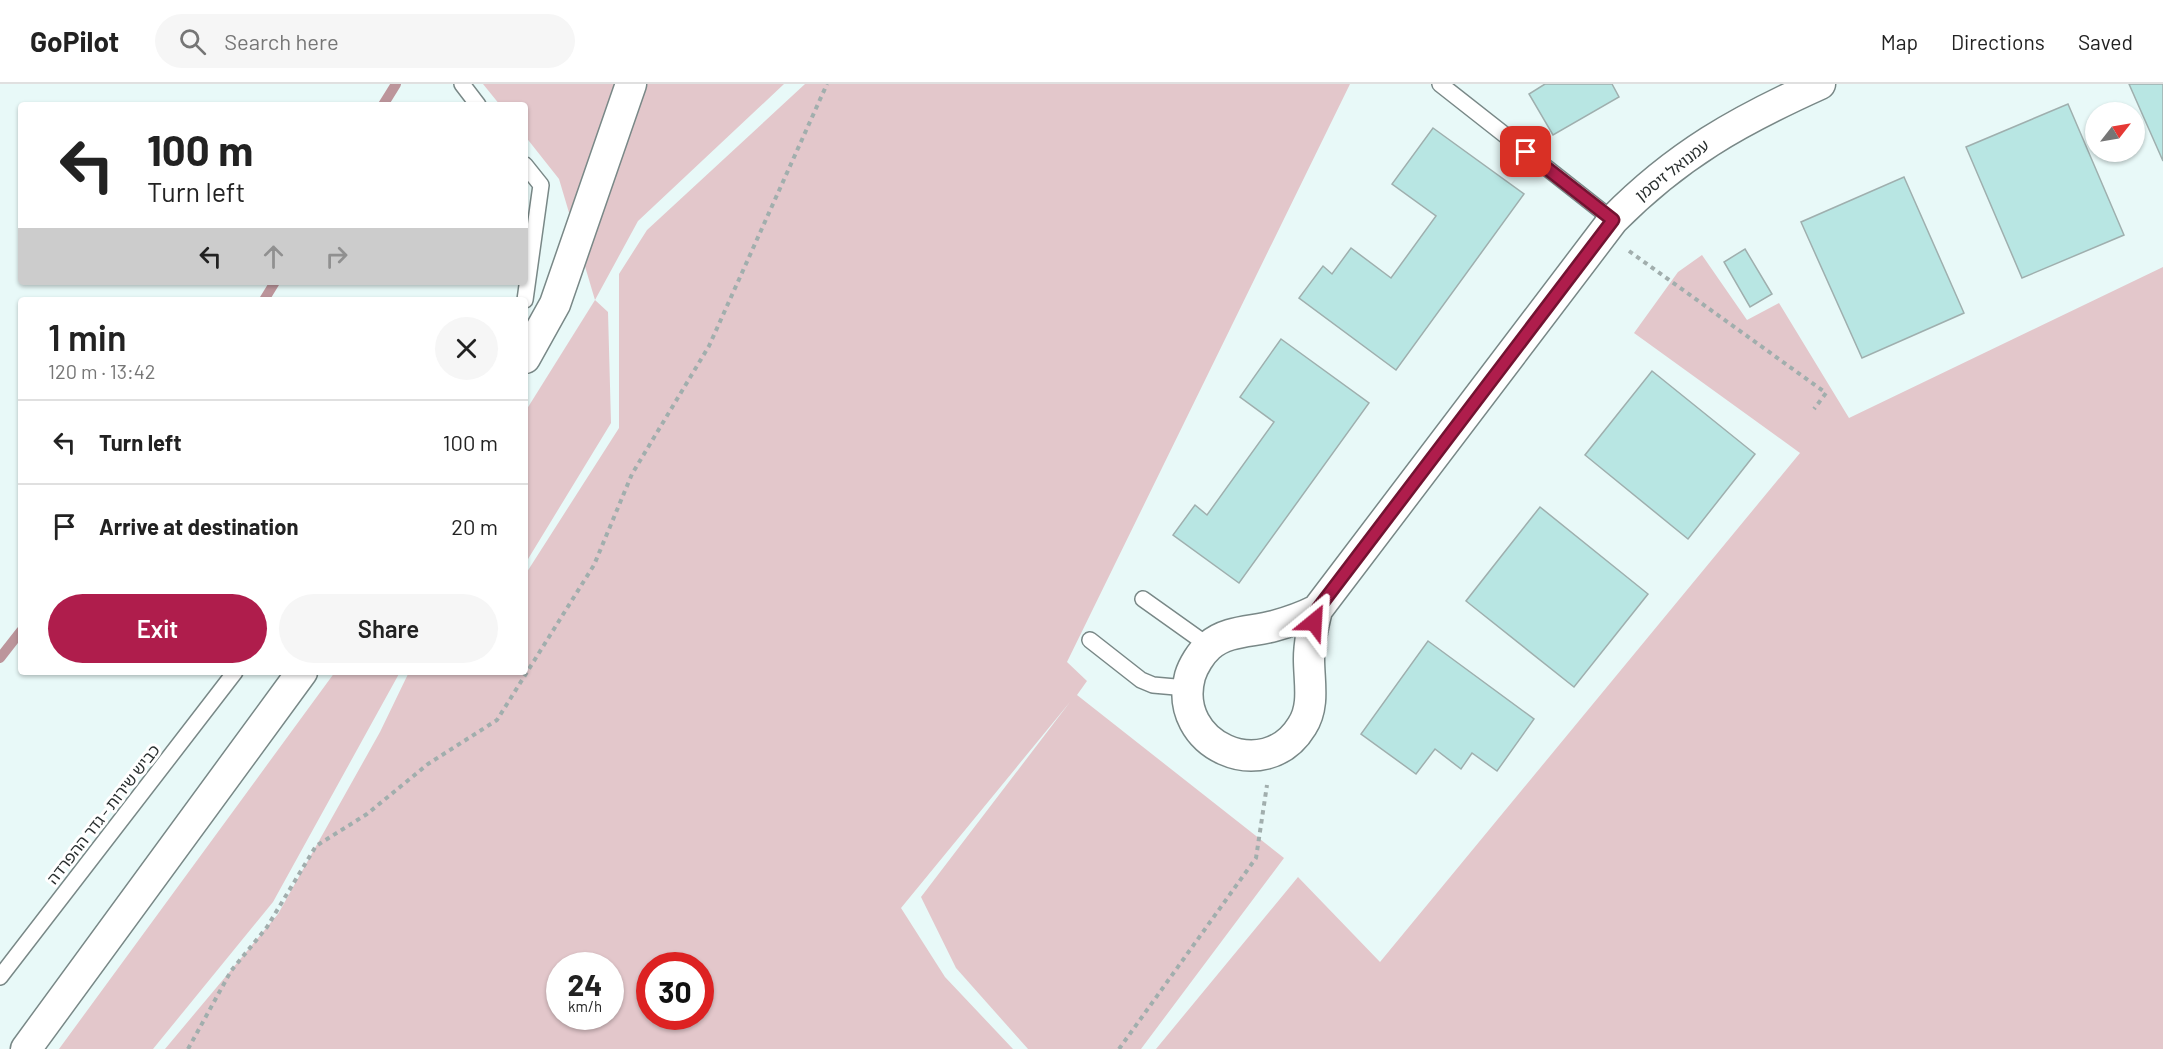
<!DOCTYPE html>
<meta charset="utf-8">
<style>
:root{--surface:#fff;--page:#f6f6f6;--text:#222;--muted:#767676;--line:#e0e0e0;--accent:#af1d4c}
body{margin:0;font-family:Barlow,"Noto Sans Hebrew",sans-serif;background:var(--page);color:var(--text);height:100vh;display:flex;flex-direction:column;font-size:22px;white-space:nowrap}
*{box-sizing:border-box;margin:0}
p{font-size:20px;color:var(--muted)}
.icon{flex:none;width:33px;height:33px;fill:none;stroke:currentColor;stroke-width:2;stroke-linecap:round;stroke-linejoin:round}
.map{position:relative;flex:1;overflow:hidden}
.drawer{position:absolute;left:18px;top:213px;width:510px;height:378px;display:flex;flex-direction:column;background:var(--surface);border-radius:6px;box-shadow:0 2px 4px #0004}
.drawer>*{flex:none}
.hud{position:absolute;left:18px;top:18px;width:510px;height:183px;border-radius:6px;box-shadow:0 2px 4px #0004;background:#fff;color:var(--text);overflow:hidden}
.needle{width:39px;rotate:59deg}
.buttons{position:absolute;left:2085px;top:18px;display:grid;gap:12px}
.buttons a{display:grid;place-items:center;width:60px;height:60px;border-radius:50%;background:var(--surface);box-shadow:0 2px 4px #0004;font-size:30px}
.speed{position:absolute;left:546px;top:868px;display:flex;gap:12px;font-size:30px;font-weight:700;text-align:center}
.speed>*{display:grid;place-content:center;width:78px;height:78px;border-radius:50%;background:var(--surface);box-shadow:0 2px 4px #0004;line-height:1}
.speed small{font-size:15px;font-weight:400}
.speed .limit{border:9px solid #d22;background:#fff;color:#111}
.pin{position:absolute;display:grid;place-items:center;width:51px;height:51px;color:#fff;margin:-26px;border-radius:12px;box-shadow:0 3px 9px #0006}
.me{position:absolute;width:66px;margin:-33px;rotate:27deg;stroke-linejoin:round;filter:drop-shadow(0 0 4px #0008)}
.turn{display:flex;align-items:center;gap:21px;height:126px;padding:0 30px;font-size:27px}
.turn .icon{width:78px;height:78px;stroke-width:2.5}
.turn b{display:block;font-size:42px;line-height:51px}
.lanes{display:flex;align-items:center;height:57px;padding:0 30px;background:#0003;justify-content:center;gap:30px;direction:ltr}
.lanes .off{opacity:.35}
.round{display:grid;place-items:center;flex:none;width:63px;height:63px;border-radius:32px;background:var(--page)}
.head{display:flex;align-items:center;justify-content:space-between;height:102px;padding:0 30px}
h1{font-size:36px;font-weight:600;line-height:45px}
.primary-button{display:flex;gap:12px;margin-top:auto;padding:12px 30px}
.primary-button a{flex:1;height:69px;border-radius:36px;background:var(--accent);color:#fff;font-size:24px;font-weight:600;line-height:69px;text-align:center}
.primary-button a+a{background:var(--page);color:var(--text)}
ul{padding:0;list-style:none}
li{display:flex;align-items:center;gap:18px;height:84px;padding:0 30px;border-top:2px solid var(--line)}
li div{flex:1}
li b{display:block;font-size:22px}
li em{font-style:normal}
header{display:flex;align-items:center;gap:36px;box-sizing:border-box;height:84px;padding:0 30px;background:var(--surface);border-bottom:2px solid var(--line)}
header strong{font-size:28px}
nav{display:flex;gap:33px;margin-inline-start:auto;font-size:21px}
.search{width:420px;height:54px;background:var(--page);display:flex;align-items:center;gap:15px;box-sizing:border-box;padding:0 21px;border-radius:33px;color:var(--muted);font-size:22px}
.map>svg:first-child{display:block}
</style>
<header>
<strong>GoPilot</strong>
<div class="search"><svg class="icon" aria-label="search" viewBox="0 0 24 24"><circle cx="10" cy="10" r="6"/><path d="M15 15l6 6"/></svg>Search here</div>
<nav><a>Map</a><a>Directions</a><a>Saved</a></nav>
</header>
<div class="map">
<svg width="2163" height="965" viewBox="0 0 2163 965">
<rect width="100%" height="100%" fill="#e8f9f8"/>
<!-- green -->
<path fill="#e3c7cb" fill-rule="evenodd" d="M483 0H784L638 137 595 216 608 228 611 339 525 480V328L595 216 559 95 525 52V21H500Z
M805 0H1350L1067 578 1087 597 1077 611 1284 774 1141 965H1028L956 884 921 813 1070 618 901 824 945 893 1013 965H165L278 830 380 648 409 588H525V491L619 344V190L647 146ZM560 882H610V933H560ZM650 882H700V933H650Z
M1702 171 1747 236 1779 219 1849 334 2163 183V965H1156L1298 793 1380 878 1800 369 1634 249 1678 188Z
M335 588H400L273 818 153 965H59Z"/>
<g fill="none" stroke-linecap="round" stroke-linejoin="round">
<!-- stream -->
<path stroke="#bc959b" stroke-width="10" d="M383 21 396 0
M264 216 275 198
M0 574 21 547"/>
</g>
<!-- building -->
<path fill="#b8e6e3" stroke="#9fafae" stroke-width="1.5" d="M1545 0H1612L1619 13 1553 51 1529 10Z
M2129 0H2163V77Z
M2068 20 2124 151 2022 194 1966 63Z
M1433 44 1524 110 1396 286 1299 214 1323 182 1332 190 1351 164 1391 194 1436 132 1392 100Z
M1904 93 1964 229 1862 274 1801 138Z
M1745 165 1772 210 1750 223 1724 178Z
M1281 255 1369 319 1239 499 1173 451 1195 421 1207 431 1274 338 1240 313Z
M1652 287 1755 370 1688 455 1585 371Z
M1540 423 1648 510 1574 603 1466 517Z
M1428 557 1534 635 1497 687 1472 669 1461 685 1435 665 1416 690 1361 650Z"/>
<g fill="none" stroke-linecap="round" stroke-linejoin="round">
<!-- service casing -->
<g stroke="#798887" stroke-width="18">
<path id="service" d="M462 0 478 21
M1440 0 1613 136
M525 216 541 101 525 81
M1143 515 1209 562
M1090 556 1141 596 1153 601 1187 604
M0 893 235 588"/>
</g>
<!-- minor casing -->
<g stroke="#798887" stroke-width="33">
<path id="minor" d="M525 274 555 220 631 0
M1317 526C1303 533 1289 538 1274 542 1253 548 1227 546 1209 562 1201 569 1193 582 1190 592 1171 661 1265 703 1302 642 1315 622 1309 598 1309 575 1309 558 1313 542 1317 526L1613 136C1677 71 1738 37 1820 0
M26 965 302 588"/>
</g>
<!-- path -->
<path stroke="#a1aead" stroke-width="4" stroke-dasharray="4.5 4.5" stroke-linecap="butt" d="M1629 167 1826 309 1814 325
M188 965 231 887 267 843 316 762 367 730 428 680 497 636 594 481 632 390 709 262 827 0
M1119 965 1256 774 1267 701"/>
<!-- service -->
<use href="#service" stroke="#fff" stroke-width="15"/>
<!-- minor -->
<use href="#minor" stroke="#fff" stroke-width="30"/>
</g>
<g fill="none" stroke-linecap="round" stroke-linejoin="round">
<!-- route casing -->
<g stroke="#721331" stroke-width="15">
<path id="route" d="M1314 538 1317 526 1613 136 1526 68"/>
</g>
<!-- route -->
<use href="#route" stroke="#af1d4c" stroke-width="10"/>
</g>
<g text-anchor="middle" stroke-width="6" stroke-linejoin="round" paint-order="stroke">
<!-- street labels -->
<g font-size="16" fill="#292f2f" stroke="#fff">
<text transform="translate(1672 86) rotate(-38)" y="6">עמנואל זיסמן</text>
<text transform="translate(103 730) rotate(-52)" y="6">כביש שירות - גדר ההפרדה</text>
</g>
</g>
</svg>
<div class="buttons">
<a><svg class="needle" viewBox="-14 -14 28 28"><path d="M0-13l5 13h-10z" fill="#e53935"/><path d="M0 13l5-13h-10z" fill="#767676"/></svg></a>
</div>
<div class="speed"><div>24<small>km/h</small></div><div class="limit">30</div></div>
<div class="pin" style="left:1526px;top:68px;background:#d93025"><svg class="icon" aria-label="arrive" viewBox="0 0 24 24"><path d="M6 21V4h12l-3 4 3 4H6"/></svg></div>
<svg class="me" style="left:1314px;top:538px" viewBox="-20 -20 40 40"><path d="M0-17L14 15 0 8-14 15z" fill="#af1d4c" stroke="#fff" stroke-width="4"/></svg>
<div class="hud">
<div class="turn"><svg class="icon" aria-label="left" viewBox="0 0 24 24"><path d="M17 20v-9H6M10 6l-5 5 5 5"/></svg><div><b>100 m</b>Turn left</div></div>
<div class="lanes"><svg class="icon" aria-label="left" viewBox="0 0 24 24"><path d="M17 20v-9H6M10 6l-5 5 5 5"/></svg><svg class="icon off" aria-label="ahead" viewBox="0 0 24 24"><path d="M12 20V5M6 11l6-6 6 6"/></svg><svg class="icon off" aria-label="right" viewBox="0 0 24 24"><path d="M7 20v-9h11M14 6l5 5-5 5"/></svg></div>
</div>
<section class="drawer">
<div class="head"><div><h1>1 min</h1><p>120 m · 13:42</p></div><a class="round"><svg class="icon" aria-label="close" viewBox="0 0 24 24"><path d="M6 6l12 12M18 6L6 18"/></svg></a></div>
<ul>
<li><svg class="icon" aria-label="left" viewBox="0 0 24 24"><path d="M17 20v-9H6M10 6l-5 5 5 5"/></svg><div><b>Turn left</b></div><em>100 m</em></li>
<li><svg class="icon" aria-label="arrive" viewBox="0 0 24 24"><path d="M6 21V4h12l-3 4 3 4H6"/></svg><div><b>Arrive at destination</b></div><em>20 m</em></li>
</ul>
<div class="primary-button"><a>Exit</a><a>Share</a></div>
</section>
</div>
